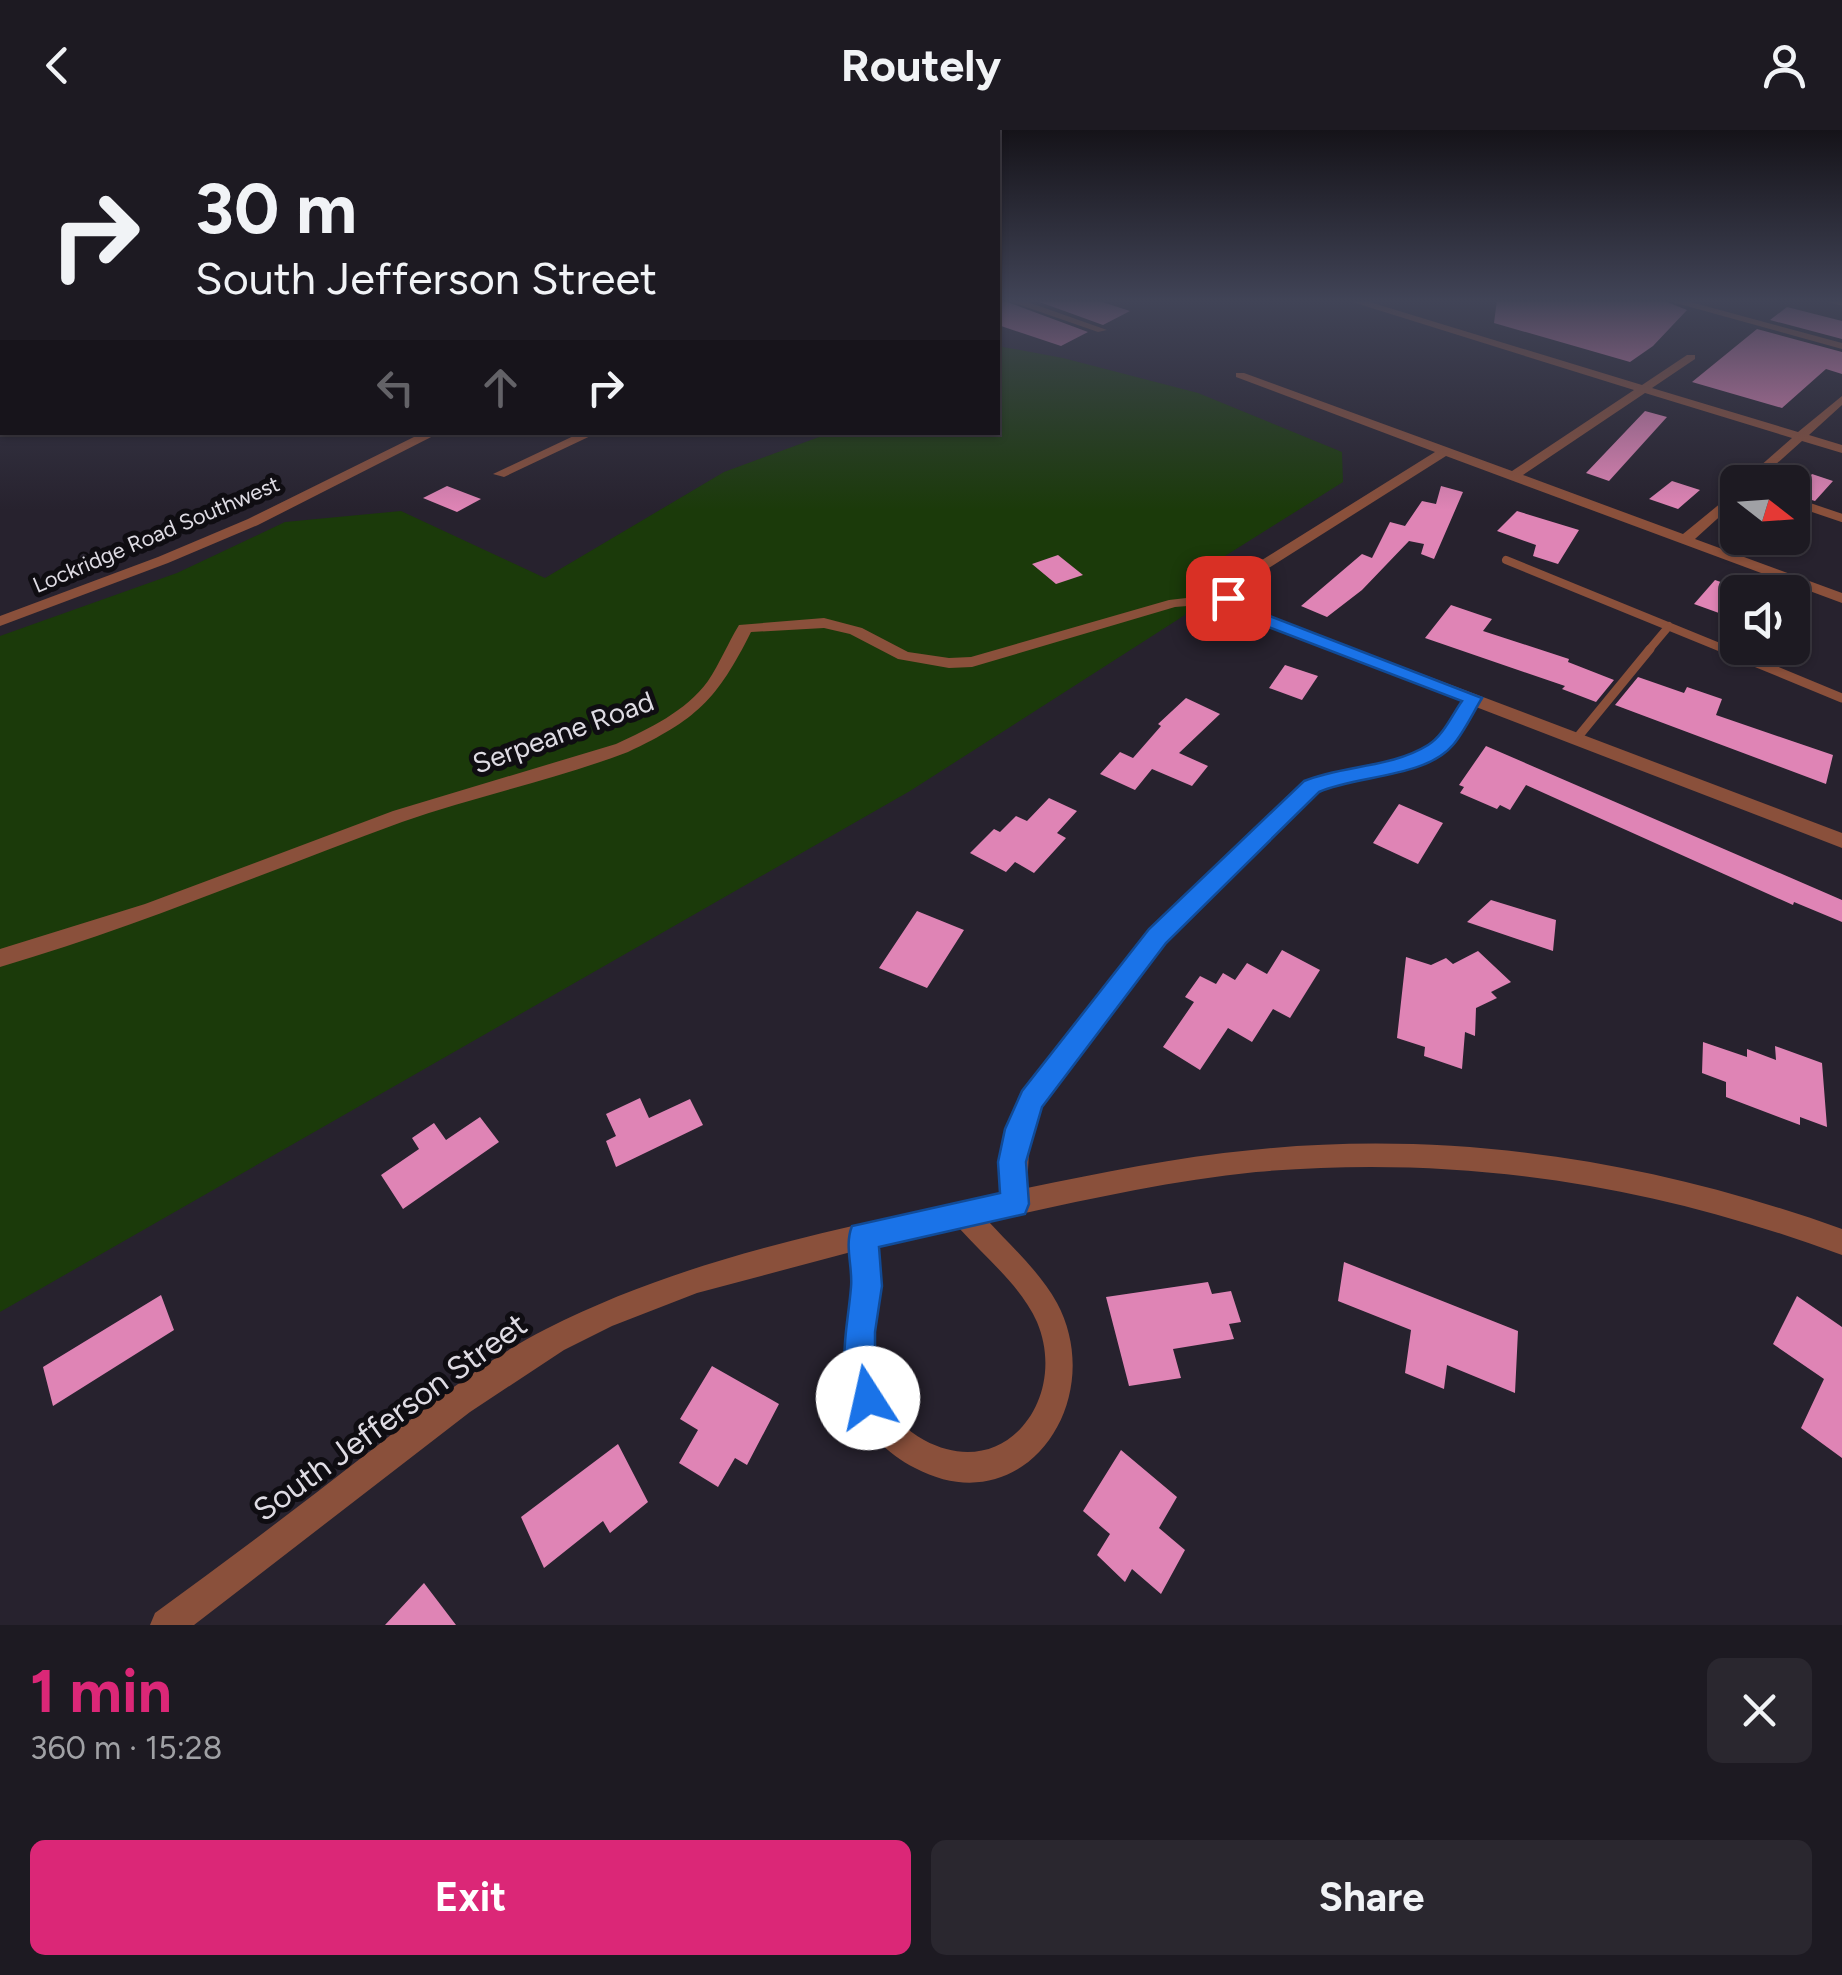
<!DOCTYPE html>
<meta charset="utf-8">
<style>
:root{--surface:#1d1a22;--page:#2a272f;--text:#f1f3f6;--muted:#a0a1a5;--line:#3b3840;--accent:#db2777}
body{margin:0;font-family:Figtree,sans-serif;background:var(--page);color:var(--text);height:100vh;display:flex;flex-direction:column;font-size:38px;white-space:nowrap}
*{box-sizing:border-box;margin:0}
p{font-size:32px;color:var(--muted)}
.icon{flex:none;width:55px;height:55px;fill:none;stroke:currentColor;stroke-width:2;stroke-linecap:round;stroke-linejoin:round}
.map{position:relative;height:1495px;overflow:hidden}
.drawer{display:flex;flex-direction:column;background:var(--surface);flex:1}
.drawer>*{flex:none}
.hud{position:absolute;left:0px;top:0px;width:1000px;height:305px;box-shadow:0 2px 8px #0004,0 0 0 2px var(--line);background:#1d1a22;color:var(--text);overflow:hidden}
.needle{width:65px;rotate:107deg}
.buttons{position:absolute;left:1720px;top:335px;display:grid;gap:20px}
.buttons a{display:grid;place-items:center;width:90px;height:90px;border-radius:15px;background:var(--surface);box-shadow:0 2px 8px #0004,0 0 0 2px var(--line);font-size:50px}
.pin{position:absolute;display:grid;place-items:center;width:85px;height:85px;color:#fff;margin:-42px;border-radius:20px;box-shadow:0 5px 15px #0006}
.me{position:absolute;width:110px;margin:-55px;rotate:350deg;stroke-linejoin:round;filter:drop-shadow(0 0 8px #0008)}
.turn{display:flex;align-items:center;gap:35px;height:210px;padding:0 30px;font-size:45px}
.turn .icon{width:130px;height:130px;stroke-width:2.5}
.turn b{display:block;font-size:70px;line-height:85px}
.lanes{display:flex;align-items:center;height:95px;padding:0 30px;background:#0003;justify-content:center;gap:50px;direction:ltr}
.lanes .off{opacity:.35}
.round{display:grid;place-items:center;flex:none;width:105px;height:105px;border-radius:15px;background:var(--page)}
.overview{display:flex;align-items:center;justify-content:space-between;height:170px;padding:0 30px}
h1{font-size:60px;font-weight:700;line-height:75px;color:var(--accent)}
.primary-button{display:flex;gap:20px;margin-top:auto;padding:20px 30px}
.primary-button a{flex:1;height:115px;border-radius:15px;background:var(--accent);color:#fff;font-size:40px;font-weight:700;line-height:115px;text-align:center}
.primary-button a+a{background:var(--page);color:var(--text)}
header{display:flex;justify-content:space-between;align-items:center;height:130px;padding:0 30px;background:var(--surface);font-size:45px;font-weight:700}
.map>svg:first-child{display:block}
</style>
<header><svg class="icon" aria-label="back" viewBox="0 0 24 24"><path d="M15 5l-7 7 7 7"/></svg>Routely<svg class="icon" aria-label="person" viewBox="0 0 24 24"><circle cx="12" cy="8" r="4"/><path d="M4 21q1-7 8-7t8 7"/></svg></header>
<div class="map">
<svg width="1842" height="1495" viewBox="0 0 1842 1495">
<rect width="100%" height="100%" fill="#27222e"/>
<!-- green -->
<path fill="#1b3a0a" d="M998 216 1063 228 1198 263 1342 322 1343 352 1198 443 1185 485 910 661 0 1182V506L177 443 285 392 401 381 545 448 724 342 830 303 998 302Z"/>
<!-- building -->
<path fill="#df84b5" d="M998 170H1002L1088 202 1061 216 998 195Z
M1034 170H1096L1130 181 1103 195Z
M1497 170H1662L1687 180 1653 216 1630 232 1494 193Z
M1787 177 1842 191V209L1770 190Z
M1757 199 1842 222V244L1826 239 1782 278 1692 252Z
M1645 281 1667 287 1609 351 1586 343Z
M1812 344 1833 351 1815 371 1793 364Z
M1672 351 1700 360 1678 379 1649 369Z
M447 356 481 369 457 382 423 368Z
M1441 356 1463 362 1434 429 1421 424 1424 414 1409 411 1362 460 1327 487 1301 476 1362 424 1372 428 1390 392 1405 396 1422 371 1436 374Z
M1517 381 1579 400 1558 434 1533 426 1536 415 1497 401Z
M1058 425 1083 445 1056 454 1032 434Z
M1715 450 1738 458V477L1730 487 1694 474Z
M1451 475 1492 489 1483 501 1569 529 1568 532 1614 550 1596 572 1562 559 1565 556 1425 508Z
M1285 535 1318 546 1302 570 1269 558Z
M1638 547 1684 563 1687 557 1722 569 1716 585 1833 625 1826 654 1615 575Z
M1186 568 1220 584 1179 623 1208 636 1192 656 1152 639 1135 660 1100 644 1120 622 1133 628 1161 596 1158 594Z
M1486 616 1842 770V792L1794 772 1793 775 1526 655 1510 680 1500 675 1497 679 1460 663 1464 657 1459 655Z
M1049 668 1077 681 1057 703 1066 708 1034 743 1015 732 1006 742 970 723 994 699 1000 702 1016 686 1027 691Z
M1399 674 1443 693 1418 734 1373 713Z
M1491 770 1556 790 1553 821 1467 792Z
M917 781 964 800 927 858 879 838Z
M1282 820 1320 840 1290 888 1273 879 1252 912 1228 898 1200 940 1163 917 1194 872 1185 867 1200 846 1216 854 1223 843 1235 850 1247 833 1267 844Z
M1478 821 1511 852 1491 862 1497 868 1476 878 1475 906 1465 902 1462 939 1424 926 1425 917 1397 908 1406 827 1431 835 1446 828 1453 834Z
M1703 912 1747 927V919L1776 930 1775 916 1822 933 1827 997 1800 987V995L1726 967V952L1702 943Z
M640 968 649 988 690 969 703 995 616 1037 606 1011 616 1006 606 984Z
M480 987 499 1012 403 1079 381 1045 419 1019 412 1008 434 993 446 1010Z
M1344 1132 1518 1201 1515 1263 1447 1235 1444 1259 1405 1243 1411 1200 1338 1171Z
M1208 1152 1212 1164 1231 1161 1241 1192 1229 1194 1234 1209 1173 1219 1181 1248 1129 1256 1106 1167Z
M161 1165 174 1200 53 1276 43 1237Z
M1797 1166 1842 1197V1328L1801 1298 1824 1249 1773 1214Z
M712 1236 779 1274 747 1335 735 1328 718 1357 679 1333 698 1300 680 1289Z
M618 1314 648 1372 610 1403 603 1391 544 1438 521 1387Z
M1121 1320 1177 1367 1159 1398 1185 1420 1161 1464 1132 1439 1125 1452 1097 1425 1110 1404 1083 1381Z
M424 1453 456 1495H385Z"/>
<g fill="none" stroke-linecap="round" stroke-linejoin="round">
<!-- service-far2 -->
<path stroke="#8a503b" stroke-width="5" d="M1830 170 1842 173"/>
<!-- service-far1 -->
<path stroke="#8a503b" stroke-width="8" d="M1792 371 1842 388
M1506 430 1729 521
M1648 521 1669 496"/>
<!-- service -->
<path stroke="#8a503b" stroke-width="9" d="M1723 519 1842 568
M1577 608 1650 519"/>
<!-- minor -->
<path fill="#8a503b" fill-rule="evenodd" d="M1006 170H1022L1107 200 1098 202Z
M1346 170H1363L1642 255 1687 225H1695V229L1652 258 1798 302 1842 266V275L1809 305 1842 315V323L1802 311 1756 352H1742L1792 308 1645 263 1523 345 1683 404 1738 359V370L1695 409 1842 463V473L1446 326 1237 458 1236 467 1253 480 1842 703V718L1476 577 1453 613 1425 634 1319 661 1164 812 1041 976 1029 1021 1027 1058C1101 1043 1176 1027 1252 1020 1454 999 1652 1031 1842 1099V1125C1650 1054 1460 1024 1256 1042 1166 1051 1076 1072 988 1091 1012 1117 1040 1142 1057 1173 1109 1270 1024 1396 915 1338 886 1323 867 1303 855 1272 836 1223 856 1173 851 1122L697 1163 612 1196 564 1220 470 1282 194 1495H150L155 1483C224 1433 293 1381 361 1328 420 1283 479 1233 546 1199 690 1126 846 1097 1002 1064L1006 1008 1023 962 1150 800 1305 653 1413 626 1441 605 1462 571 1243 486 1225 473 1175 477 972 537 949 538 898 529 850 504 824 498 751 502C717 570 696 590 628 622 554 650 477 666 402 692 268 741 137 797 0 837V819L145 774 393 681 616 614C650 598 685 582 708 551 720 533 728 513 739 495L824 488 862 498 908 522 949 528 971 527 1169 470 1221 464 1225 453 1435 322 1236 247V243H1244L1512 341 1634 260ZM959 1098C985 1127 1021 1156 1037 1192 1069 1268 1005 1354 924 1310 907 1301 891 1285 883 1267 863 1223 883 1164 877 1116Z
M1665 170H1683L1842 213V219Z
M424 302H441L258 395 168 433 0 496V486L158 427 248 389Z
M582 302H599L504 347 493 344Z"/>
</g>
<!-- sky -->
<linearGradient id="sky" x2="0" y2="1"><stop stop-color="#151319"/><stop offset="0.45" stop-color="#414457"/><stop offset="1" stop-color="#414457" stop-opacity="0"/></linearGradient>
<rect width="1842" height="380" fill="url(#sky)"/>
<!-- route -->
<path fill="#1a73e8" stroke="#114b97" stroke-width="2.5" d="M1228 463 1254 480 1482 568C1473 583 1464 602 1453 615 1425 648 1357 645 1319 662L1166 813 1042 977 1026 1032 1029 1074 1025 1084 879 1117 882 1156 875 1202V1234L884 1268 879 1280 868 1285 856 1280C836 1232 847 1205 851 1157 853 1137 844 1116 852 1096L1000 1063 998 1032 1005 999 1022 961 1149 799 1304 651C1343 635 1391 638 1428 615 1443 606 1452 585 1462 571L1242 487 1219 468Z"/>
<g text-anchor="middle" stroke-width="10" stroke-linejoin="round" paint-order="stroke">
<!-- far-street labels -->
<g font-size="22" fill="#dedbe3" stroke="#0f0d12">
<text transform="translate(156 404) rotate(-23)" y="8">Lockridge Road Southwest</text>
</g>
<!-- street labels -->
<g font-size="28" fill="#dedbe3" stroke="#0f0d12">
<text transform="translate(563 602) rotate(-20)" y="10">Serpeane Road</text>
</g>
<!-- near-street labels -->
<g font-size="32" fill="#dedbe3" stroke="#0f0d12">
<text transform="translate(390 1287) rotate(-36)" y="11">South Jefferson Street</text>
</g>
</g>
</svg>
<div class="buttons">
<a><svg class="needle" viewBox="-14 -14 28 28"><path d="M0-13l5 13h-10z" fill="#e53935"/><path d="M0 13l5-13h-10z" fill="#a0a1a5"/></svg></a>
<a><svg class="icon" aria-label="sound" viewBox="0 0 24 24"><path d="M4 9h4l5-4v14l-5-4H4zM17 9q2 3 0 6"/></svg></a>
</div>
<div class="pin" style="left:1228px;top:468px;background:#d93025"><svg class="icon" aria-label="arrive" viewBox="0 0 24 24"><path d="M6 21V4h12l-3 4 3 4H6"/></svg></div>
<svg class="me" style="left:868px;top:1268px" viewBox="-20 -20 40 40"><circle r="19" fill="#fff"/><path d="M0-13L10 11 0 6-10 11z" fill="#1a73e8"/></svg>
<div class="hud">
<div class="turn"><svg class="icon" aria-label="right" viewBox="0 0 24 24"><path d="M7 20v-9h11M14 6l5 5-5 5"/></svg><div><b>30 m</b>South Jefferson Street</div></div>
<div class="lanes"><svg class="icon off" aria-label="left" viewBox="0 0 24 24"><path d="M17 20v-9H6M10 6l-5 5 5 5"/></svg><svg class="icon off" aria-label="ahead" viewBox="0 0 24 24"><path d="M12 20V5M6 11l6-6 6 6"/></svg><svg class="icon" aria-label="right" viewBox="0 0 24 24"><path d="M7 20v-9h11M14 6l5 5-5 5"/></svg></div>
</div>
</div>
<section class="drawer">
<div class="overview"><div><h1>1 min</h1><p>360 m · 15:28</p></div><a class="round"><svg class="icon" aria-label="close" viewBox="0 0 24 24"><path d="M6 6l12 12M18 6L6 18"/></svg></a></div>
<div class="primary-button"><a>Exit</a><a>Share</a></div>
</section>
